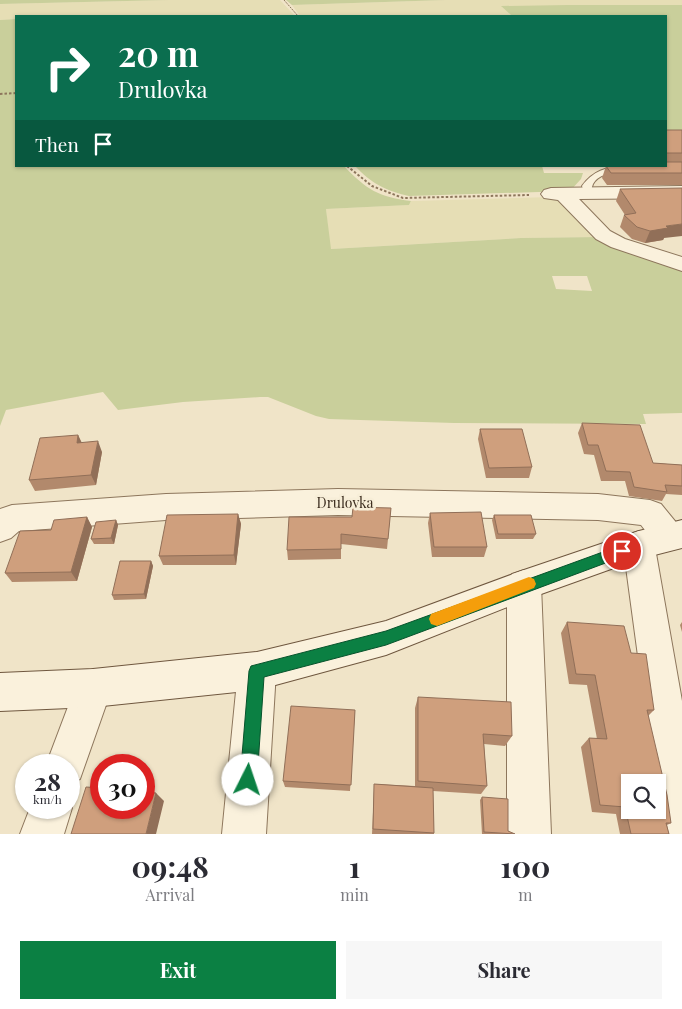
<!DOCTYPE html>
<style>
:root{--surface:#fff;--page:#f7f7f7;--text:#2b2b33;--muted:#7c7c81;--accent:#0b8043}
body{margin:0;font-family:"Playfair Display",serif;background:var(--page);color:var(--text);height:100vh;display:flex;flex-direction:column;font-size:19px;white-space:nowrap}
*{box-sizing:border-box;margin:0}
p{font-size:16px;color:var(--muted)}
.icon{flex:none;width:28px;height:28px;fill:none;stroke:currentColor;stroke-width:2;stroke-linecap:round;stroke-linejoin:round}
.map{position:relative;height:834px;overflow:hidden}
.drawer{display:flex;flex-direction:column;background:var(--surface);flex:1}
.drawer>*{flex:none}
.banner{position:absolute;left:15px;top:15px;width:652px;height:152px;border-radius:0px;box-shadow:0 1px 4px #0004;background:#0b6e4f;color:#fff;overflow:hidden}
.fabs{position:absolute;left:621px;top:774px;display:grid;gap:10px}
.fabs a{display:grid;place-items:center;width:45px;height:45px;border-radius:0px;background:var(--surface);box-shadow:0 1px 4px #0004;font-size:25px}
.speed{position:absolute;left:15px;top:754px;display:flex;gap:10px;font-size:25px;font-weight:700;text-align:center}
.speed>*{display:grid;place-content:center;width:65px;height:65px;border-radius:50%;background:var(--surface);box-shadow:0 1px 4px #0004;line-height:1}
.speed small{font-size:12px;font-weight:400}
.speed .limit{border:8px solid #d22;background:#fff;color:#111}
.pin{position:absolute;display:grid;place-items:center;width:42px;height:42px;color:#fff;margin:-21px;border:2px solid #fff;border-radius:50%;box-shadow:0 1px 5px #0007}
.me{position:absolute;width:55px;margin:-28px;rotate:4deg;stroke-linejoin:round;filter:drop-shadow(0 0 4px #0008)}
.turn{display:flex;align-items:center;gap:18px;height:105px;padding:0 20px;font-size:22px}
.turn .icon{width:65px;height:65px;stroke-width:2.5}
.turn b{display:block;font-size:35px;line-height:42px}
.then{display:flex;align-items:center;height:48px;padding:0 20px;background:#0003;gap:10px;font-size:19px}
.eta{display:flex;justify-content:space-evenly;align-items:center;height:85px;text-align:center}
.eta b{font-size:30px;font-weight:700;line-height:35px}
.button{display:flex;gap:10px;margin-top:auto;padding:10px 20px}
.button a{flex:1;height:58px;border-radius:0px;background:var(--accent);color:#fff;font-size:20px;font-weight:700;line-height:58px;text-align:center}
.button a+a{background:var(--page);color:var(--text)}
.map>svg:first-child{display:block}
</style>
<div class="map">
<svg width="682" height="834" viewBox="0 0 682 834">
<rect width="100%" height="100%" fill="#f0e4c8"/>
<!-- farmland -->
<path fill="#e6deb5" d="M169 0H280L295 16H16V19L0 20V4Z
M446 0H682V5L502 7 512 16H300L292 5Z
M551 197 561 200 599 237 521 238 330 249 326 209 409 205 411 201Z"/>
<!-- green -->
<path fill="#c9cf9b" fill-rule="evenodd" d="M0 0H169L0 4Z
M286 0H446L292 5Z
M568 5H682V145L666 137V16H512L501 6Z
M16 19V166H344C366 189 378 197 411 201L409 205 326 209 331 249 521 238 599 237 682 267V413L643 414 646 424 454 423 329 419 316 416 268 397H260L183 402 118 410 103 392 6 410 0 426V20ZM552 276H587L592 291 556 289Z
M355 166H542L544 173H583L581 179 570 191 409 196C386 191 371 183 355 166Z"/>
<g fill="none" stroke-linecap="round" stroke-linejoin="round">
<!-- lane casing -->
<g stroke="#8d765c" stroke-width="2">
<path id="lane" d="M624 166 627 167V171C616 173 600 172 593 184 591 188 592 192 591 196H585L582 186C593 171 606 167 624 166Z"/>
</g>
<!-- street casing -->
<g stroke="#8d765c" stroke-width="2">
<path id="street" d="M682 186V198L579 199 610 231 625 239 682 257V271L611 247 596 239 558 200 544 198 541 194 544 190 551 188Z
M338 489 598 494 650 500 661 504 679 526 682 532V540L679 546C670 549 661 551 654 542L682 701V834H664L660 826 658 804V782H655L623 545 628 535 639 531 648 534 641 525 598 520 338 515 166 520 19 531 11 538 0 542V509L12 505 166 494Z
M524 570 536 574 541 585 551 834H507V585L512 574Z
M257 652 270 658 276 671 266 834H222L238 671 244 658Z
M93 669 106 675 112 688 80 779 69 784V765H46L80 675Z
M69 800 72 808 64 834H20L30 808H69Z"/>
</g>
<!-- secondary casing -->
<g stroke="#6f573f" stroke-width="2">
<path id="secondary" d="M682 520V548L639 559 530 598 386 655 257 690 93 707 0 711V673L93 669 257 652 386 621 524 570 639 531Z"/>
</g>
<!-- path-far1 -->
<path stroke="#8d765c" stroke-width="1" stroke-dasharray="2 1" stroke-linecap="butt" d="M284 0 298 16"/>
<!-- path -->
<path stroke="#8d765c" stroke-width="2" stroke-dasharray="2.5 2" stroke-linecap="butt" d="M0 94 16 93
M347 166 372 186 403 198 529 195"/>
<!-- lane -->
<use href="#lane" fill="#faf1dc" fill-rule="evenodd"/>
<!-- street -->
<use href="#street" fill="#faf1dc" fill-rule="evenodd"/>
<!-- secondary -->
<use href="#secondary" fill="#faf1dc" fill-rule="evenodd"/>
</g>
<!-- wall -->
<path fill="#b2896c" d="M666 130H682V185H607L602 178 606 166H666Z
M620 189 664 238 663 240 645 243 632 239 620 227 624 215H625L616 201Z
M582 423 653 463 682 465V495L666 494 662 501 629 496 625 481H601L594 455 584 454 578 433Z
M480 429 532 467 529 478H486L478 439Z
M78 435 82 443 102 452 96 485 35 491 29 480Z
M391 508 387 549 341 544V559L288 560 287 550 352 517Z
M430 513 487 547 484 557H432L428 523Z
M238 514 241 524 236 565H163L159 556Z
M494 515 536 534 533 539H496L492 520Z
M87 517 92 527 77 581 12 582 5 573 51 530Z
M116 520 118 525 114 544H94L91 539Z
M151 561 153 566 146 599 114 600 112 595Z
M567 622 631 653 654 710 648 716 671 823 667 825 669 834H620L616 814 592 812 581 747 589 738 597 739 587 685 569 684 561 633Z
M682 622V632L680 625Z
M418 697 512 736 505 746 484 744 487 786 481 794 433 791 434 834H372L374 790V784L415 786V708Z
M355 710 350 791 285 787 283 781Z
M482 797 508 831 515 834H482L480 800Z"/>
<!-- shaded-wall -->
<path fill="#916f58" d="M682 224V236L664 238 663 240 645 243 650 231 666 226Z
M78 435 83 446 77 443Z
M98 441 102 452 96 485 91 475Z
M238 514 241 524 236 565 234 555Z
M87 517 92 527 77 581 71 572Z
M116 520 118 525 114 544 111 538Z
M151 561 153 566 146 599 144 594Z
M156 793 164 801 156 834H146Z"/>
<!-- building -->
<path fill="#cf9f7d" stroke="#916f58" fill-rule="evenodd" d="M666 130H682V153H666Z
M666 162H682V173H611L606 166H666Z
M682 188V224L666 226 668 228 650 231 637 227 624 215 636 213 620 189Z
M582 423 640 425 653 463 682 465V486L665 485 667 492 634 487 630 472 606 471 598 445H588Z
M480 429H522L532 467 489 468Z
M78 435 77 443 98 441 91 475 29 480 40 438Z
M353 507 391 508 388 539 341 534V549L287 550 289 517H352Z
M481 512 487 547H434L430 513Z
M238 514 234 555 159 556 167 515Z
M494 515H531L536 534H498Z
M87 517 71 572 5 573 20 531 51 530 54 520Z
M116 520 111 538 91 539 96 522Z
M120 561H151L144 594 112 595Z
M567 622 624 626 631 653 646 654 654 710H647L667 795 671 823H666L669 834H631L625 807 600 805 589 738 607 739 595 675 576 674ZM630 782H658V810H630Z
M418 697 511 702 512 736 483 734 487 786 418 781Z
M291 706 355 710 351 785 283 781Z
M374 784 433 788 434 833 373 829Z
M86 787 101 788V808H144V792L156 793 146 834H71Z
M482 797 508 799V831L515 834 484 832Z"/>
<!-- route -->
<path fill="#0b8043" stroke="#07532c" d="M622 545 627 547 629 551 627 555 386 645 264 677 257 780 254 786 248 788 242 786 240 780 249 671 251 666 386 631Z"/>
<!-- slow -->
<path fill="#f59e0b" d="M529 577 534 579 536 584 534 588 437 626 431 624 429 619 431 614Z"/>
<g text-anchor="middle" stroke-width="5" stroke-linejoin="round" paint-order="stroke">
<!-- street labels -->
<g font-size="14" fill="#3d2e20" stroke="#f7eed8">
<text x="345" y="508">Drulovka</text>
</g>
</g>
</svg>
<div class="fabs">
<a><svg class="icon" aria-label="search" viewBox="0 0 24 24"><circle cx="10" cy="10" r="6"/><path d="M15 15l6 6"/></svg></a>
</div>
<div class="speed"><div>28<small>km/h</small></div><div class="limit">30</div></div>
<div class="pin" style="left:622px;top:551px;background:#d93025"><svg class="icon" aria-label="arrive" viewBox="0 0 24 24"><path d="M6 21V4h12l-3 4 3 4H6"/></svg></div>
<svg class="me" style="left:248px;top:780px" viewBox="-20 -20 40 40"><circle r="19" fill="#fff"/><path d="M0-13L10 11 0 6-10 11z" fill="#0b8043"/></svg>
<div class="banner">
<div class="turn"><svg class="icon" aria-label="right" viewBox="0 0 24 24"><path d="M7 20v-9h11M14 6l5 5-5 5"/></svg><div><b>20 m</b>Drulovka</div></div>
<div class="then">Then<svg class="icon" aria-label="arrive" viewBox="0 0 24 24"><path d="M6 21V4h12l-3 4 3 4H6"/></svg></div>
</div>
</div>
<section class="drawer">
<div class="eta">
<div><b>09:48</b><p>Arrival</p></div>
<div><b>1</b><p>min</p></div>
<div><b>100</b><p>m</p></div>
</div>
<div class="button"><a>Exit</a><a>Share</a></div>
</section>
